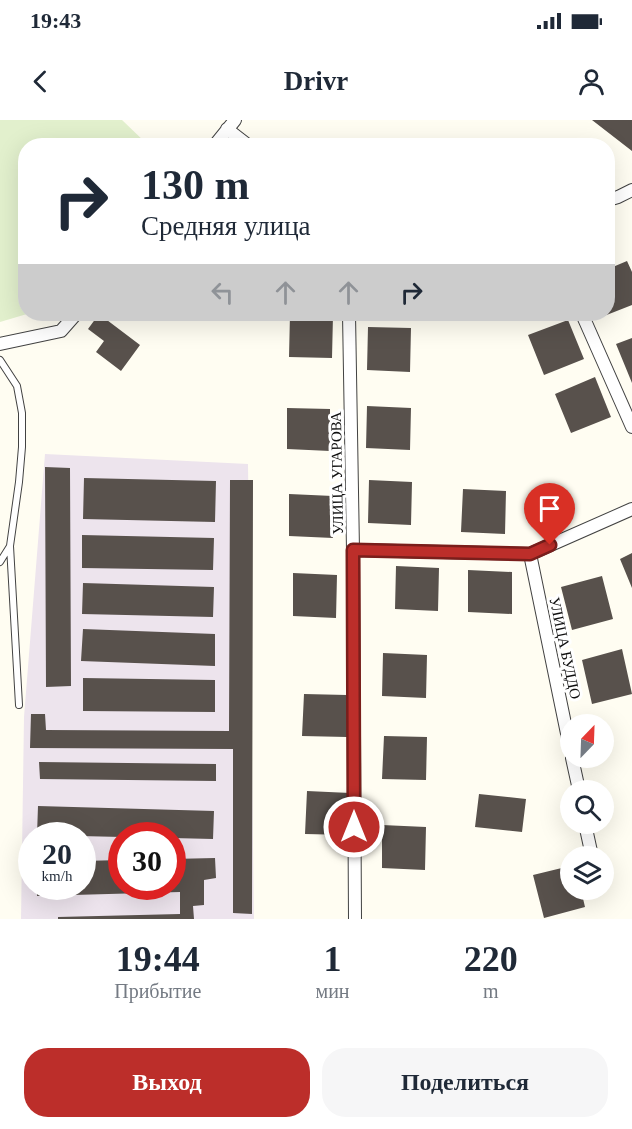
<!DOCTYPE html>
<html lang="ru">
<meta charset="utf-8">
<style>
:root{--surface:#fff;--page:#f6f6f7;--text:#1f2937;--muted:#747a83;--accent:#bc2e2a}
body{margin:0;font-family:Georgia,serif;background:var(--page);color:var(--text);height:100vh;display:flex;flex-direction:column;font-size:22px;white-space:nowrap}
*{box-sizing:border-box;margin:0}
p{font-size:20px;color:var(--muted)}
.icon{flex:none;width:33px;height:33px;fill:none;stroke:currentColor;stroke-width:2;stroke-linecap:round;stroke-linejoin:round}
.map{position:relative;height:799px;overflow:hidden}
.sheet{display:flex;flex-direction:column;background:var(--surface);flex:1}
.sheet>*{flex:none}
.banner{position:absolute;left:18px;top:18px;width:597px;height:183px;border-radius:24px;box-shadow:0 6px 24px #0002;background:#fff;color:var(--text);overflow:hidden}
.needle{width:39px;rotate:23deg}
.fabs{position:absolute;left:560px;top:594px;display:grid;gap:12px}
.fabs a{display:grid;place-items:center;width:54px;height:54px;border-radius:50%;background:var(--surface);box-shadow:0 6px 24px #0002;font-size:30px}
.speed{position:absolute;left:18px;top:702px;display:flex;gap:12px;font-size:30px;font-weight:700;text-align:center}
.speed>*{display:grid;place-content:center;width:78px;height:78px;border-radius:50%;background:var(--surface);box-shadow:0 6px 24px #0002;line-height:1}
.speed small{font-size:15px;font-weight:400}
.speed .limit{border:9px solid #d22;background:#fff;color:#111}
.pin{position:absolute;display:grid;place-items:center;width:51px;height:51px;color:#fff;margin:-62px -26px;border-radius:50% 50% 50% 0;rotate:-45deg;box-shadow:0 0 6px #0007}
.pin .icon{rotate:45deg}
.me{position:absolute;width:66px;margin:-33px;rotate:0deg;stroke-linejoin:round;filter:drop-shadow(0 0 4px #0008)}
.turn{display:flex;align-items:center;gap:21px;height:126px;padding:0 24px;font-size:27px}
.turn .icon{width:78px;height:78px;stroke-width:2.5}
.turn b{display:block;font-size:42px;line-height:51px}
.lanes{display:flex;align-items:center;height:57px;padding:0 24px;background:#0003;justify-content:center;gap:30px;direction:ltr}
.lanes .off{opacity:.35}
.eta{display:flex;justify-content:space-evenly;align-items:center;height:102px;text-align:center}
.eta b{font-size:36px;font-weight:600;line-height:42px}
.cta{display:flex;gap:12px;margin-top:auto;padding:12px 24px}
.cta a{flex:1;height:69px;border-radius:24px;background:var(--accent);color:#fff;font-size:24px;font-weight:600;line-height:69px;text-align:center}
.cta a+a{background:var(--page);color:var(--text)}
.status{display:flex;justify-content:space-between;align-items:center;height:42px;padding:0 30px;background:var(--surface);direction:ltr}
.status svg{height:16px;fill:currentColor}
header{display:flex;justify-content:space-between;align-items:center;height:78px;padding:0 24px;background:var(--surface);font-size:27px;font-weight:600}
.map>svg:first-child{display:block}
</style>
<div class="status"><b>19:43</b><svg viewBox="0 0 49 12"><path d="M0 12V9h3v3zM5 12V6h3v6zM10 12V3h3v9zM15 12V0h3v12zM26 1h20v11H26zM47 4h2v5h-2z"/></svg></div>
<header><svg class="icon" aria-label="back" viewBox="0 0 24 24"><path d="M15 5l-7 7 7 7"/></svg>Drivr<svg class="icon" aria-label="person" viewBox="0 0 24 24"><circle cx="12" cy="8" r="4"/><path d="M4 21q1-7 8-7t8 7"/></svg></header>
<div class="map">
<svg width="632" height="799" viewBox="0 0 632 799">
<rect width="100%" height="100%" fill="#fffdf2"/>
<!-- industrial -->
<path fill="#ede4ed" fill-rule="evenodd" d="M45 334 248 344 254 799H21L24 597ZM32 716H82V766H32ZM122 716H172V766H122Z"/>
<!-- pitch -->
<path fill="#e2f0cd" d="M0 0H122L148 25 26 26V194H27L0 202Z"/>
<!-- building -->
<path fill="#58514c" d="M592 0H632V31Z
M627 141 632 152V185L604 196 603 194H608V149Z
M99 194 140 225 121 251 96 232 104 221 88 209Z
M290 194 333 195 332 238 289 237Z
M568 200 584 239 544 255 528 215Z
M368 207 411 208 410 252 367 250Z
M632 218V263L616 224Z
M595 257 611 297 571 313 555 274Z
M367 286 411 288 410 330 366 328Z
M287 288 330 289V331L287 329Z
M45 347 70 348 71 566 46 567Z
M84 358 216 361 215 402 83 399Z
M230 360H253L252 794 233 793V629L30 628 31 594H45L46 610 229 611Z
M369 360 412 362 411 405 368 403Z
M463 369 506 371 505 414 461 412Z
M289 374 333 376V418L289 416Z
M82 415 214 418 213 450 82 448Z
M632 433V468L620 439Z
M396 446 439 448 438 491 395 489Z
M468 450 512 452V494L468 492Z
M293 453 337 455 336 498 293 496Z
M602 456 613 499 572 510 561 467Z
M83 463 214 467 213 497 82 494Z
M83 509 215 514V546L81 541Z
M622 529 632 574 592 584 582 540Z
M383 533 427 535 426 578 382 576Z
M83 558 215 560V592L83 591Z
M304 574 347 575V617L302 616Z
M384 616 427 617 426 660 382 659Z
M39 642 216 644V661L40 659Z
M307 671 350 673 349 715 305 714Z
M479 674 526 679 522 712 475 707Z
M38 686 214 691 213 719 172 718V716H122V717L37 715Z
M382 705 426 707 425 750 382 748Z
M215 738 216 758 204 760V785L193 786 194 799H58V797L180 794V772L37 776V766H82V741L122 740V766H172V739Z
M570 746V770H581L585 787 544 798 533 755Z"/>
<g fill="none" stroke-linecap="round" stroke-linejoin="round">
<!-- service casing -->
<g stroke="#424242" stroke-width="8">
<path id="service" d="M0 240 17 266 22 293V327L19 362 10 426 0 442
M10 426 19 585"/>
</g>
<!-- minor casing -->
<g stroke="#424242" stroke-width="14">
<path id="minor" d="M227 9 249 26
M214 26 235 0
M608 80 618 77 632 70
M349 194 353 430 355 799
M582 194 632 307
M0 224 61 211 76 194
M353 430 530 434 632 389
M530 434 570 628
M572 638 579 670
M585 704 592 736"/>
</g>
<!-- service -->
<use href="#service" stroke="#fff" stroke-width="6"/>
<!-- minor -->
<use href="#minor" stroke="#fff" stroke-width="12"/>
</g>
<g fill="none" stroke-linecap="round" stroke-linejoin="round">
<!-- route casing -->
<g stroke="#7a1e1b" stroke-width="15">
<path id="route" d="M354 707 353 430 530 434 550 425"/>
</g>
<!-- route -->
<use href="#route" stroke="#bc2e2a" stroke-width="10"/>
</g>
<g text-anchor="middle" stroke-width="6" stroke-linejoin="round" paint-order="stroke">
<!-- street labels -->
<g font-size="15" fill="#0f0f0f" stroke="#fff">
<text transform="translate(337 353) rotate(-91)" y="5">УЛИЦА УГАРОВА</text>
<text transform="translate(565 528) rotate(78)" y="5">УЛИЦА БУДДО</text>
</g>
</g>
</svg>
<div class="fabs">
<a><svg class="needle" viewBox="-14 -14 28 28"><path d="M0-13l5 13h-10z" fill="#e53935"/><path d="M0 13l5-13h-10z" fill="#747a83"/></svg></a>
<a><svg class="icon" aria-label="search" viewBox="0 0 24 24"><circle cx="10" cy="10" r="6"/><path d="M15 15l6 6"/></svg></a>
<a><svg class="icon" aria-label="layers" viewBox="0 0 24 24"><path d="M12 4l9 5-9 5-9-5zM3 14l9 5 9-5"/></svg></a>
</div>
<div class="speed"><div>20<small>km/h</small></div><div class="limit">30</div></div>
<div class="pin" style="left:550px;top:425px;background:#d93025"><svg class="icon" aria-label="arrive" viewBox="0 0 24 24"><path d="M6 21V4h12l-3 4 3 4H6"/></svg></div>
<svg class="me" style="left:354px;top:707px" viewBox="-20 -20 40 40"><circle r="17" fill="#bc2e2a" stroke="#fff" stroke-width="3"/><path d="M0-11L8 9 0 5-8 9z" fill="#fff"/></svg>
<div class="banner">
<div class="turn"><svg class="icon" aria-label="right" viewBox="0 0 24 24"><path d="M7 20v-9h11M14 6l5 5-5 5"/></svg><div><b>130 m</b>Средняя улица</div></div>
<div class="lanes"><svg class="icon off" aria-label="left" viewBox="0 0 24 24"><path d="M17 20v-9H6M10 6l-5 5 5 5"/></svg><svg class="icon off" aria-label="ahead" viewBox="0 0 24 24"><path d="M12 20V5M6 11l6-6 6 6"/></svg><svg class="icon off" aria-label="ahead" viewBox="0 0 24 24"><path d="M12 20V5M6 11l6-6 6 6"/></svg><svg class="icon" aria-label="right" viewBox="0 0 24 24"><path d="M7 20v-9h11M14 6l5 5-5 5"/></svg></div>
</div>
</div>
<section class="sheet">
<div class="eta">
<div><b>19:44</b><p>Прибытие</p></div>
<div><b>1</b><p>мин</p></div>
<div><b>220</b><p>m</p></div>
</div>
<div class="cta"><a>Выход</a><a>Поделиться</a></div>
</section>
